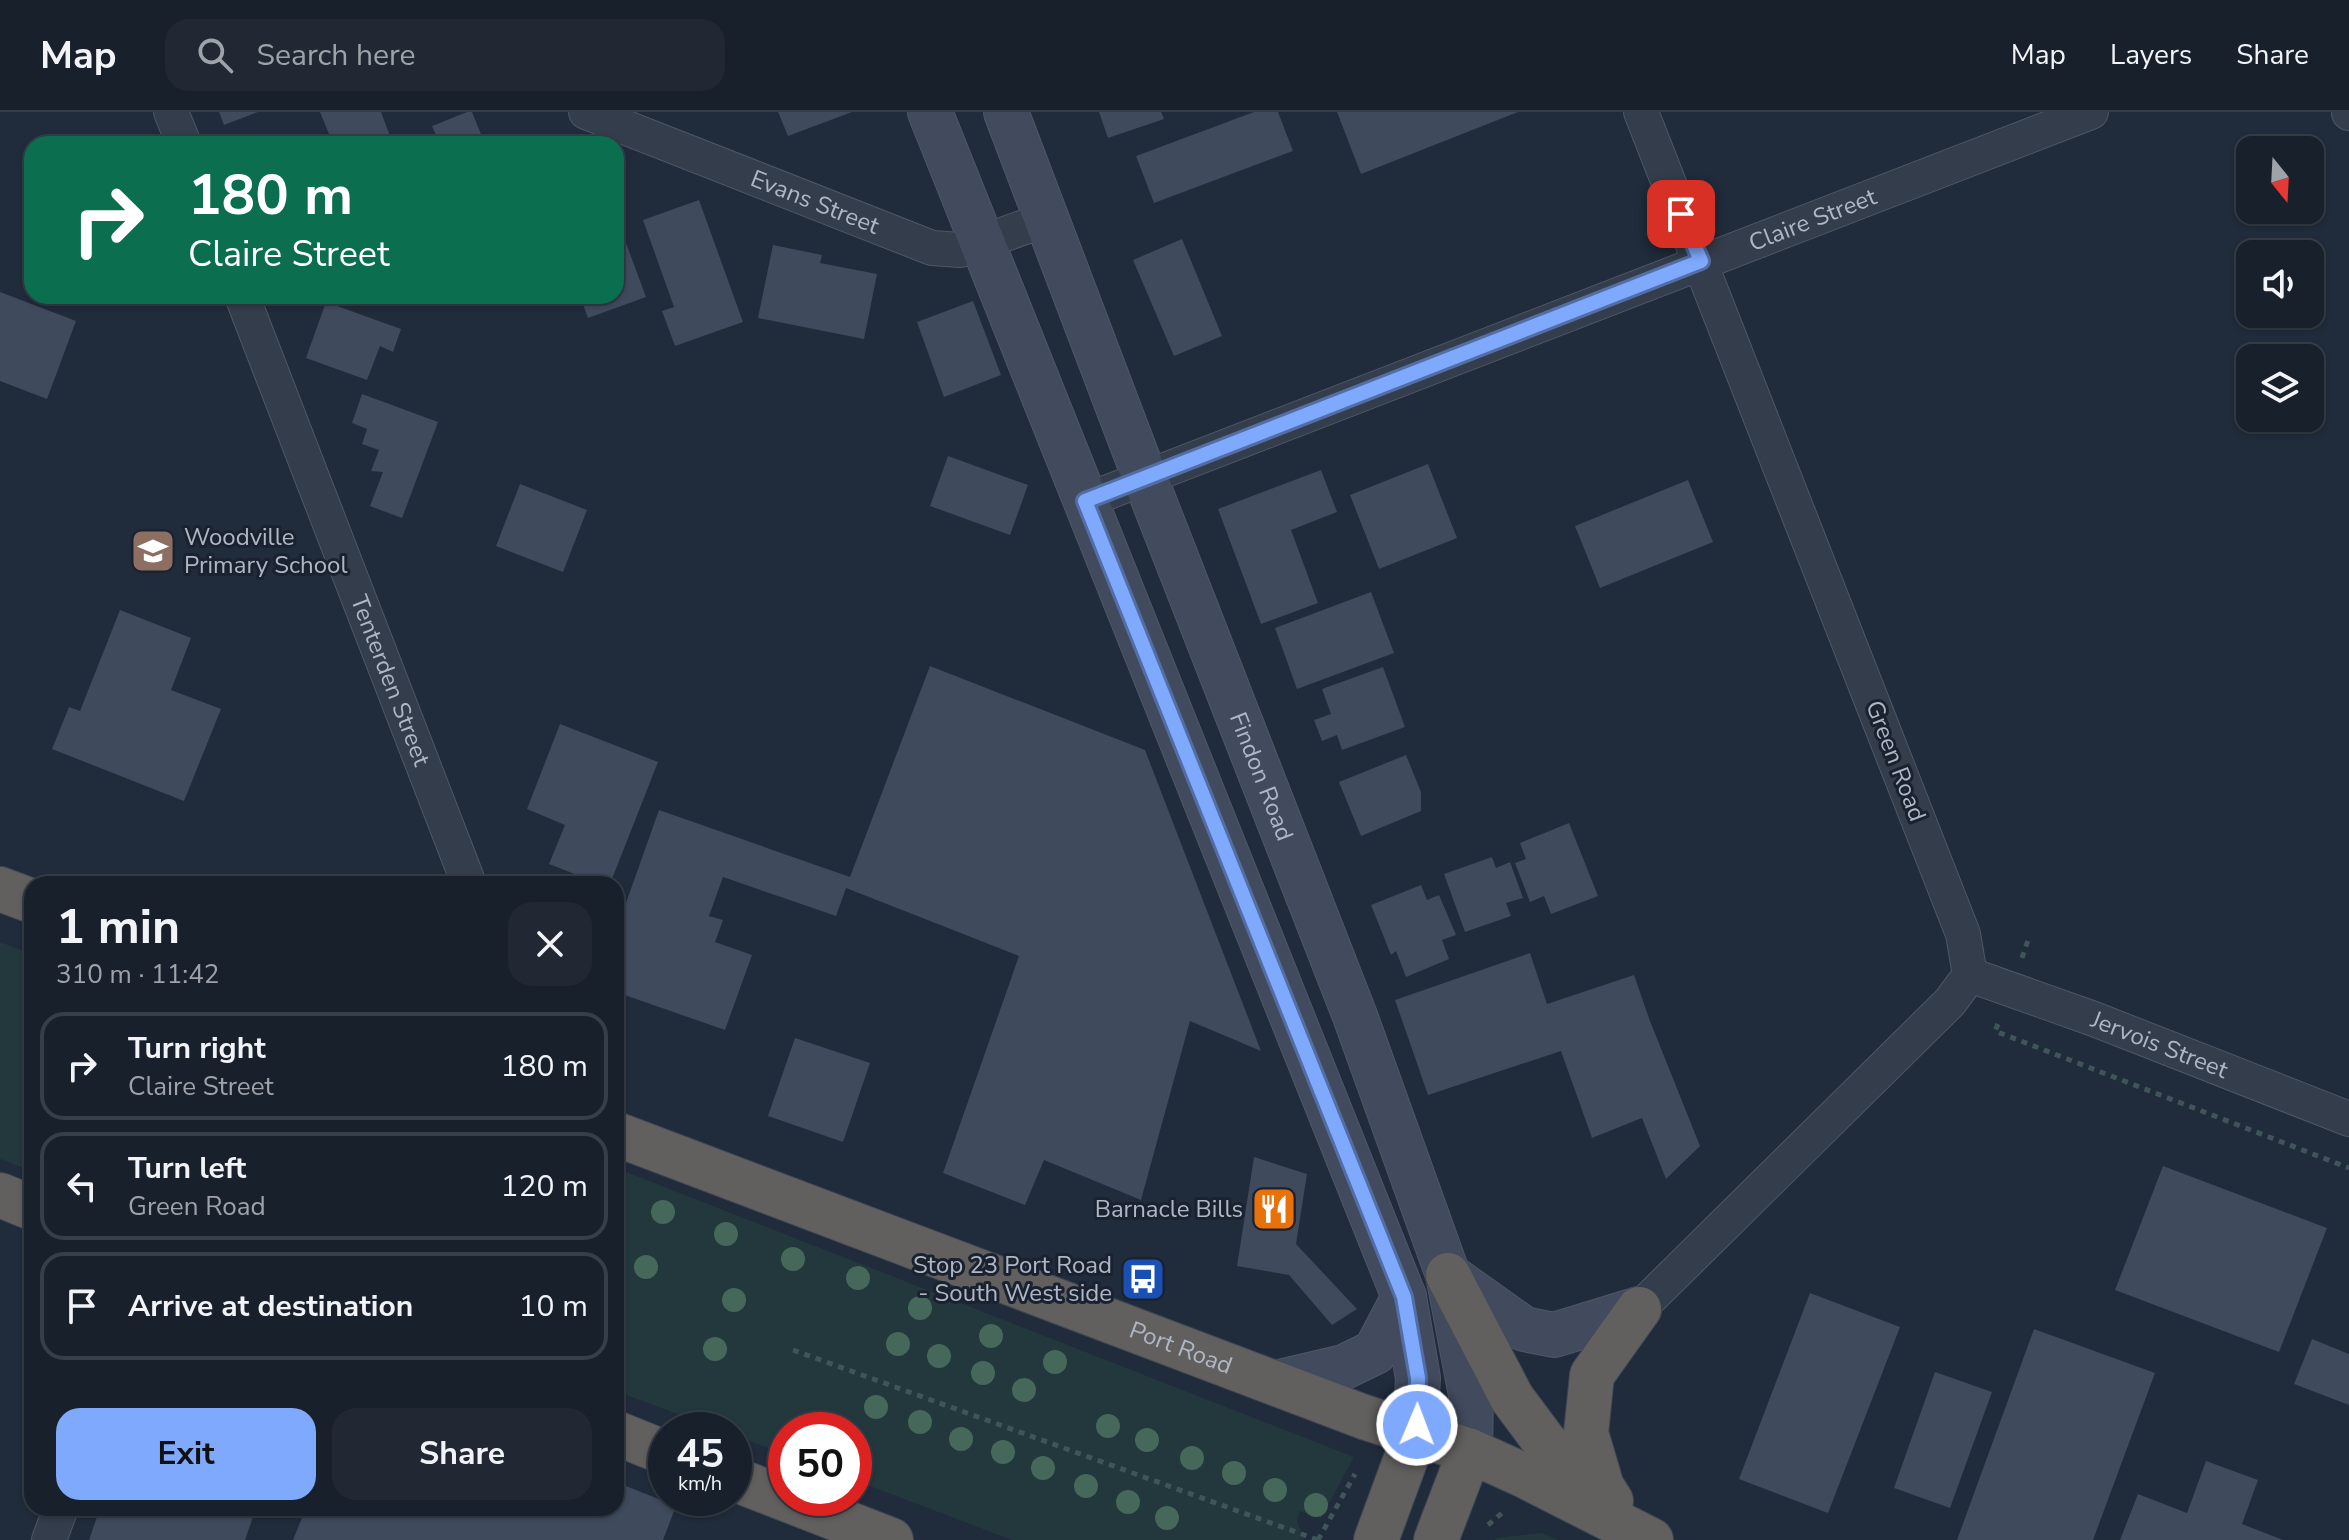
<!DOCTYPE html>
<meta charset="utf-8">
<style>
:root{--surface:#18202c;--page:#212834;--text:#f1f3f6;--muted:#9fa3a9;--line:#363e48;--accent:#7ea9fd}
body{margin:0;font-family:"Nunito Sans",sans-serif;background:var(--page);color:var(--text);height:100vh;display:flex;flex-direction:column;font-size:30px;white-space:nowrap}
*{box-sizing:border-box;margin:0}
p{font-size:26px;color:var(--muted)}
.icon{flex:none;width:44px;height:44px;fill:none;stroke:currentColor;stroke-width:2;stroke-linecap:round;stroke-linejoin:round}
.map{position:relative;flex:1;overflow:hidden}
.sheet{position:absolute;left:24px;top:764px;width:600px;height:640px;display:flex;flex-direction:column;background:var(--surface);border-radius:24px;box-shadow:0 2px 6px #0004,0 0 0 2px var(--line)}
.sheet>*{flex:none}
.hud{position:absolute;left:24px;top:24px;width:600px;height:168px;border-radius:24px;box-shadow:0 2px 6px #0004,0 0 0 2px var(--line);background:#0b6e4f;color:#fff;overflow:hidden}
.needle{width:52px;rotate:162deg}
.tools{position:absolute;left:2236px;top:24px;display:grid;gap:16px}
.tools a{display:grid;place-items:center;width:88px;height:88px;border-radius:16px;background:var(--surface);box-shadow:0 2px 6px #0004,0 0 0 2px var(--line);font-size:40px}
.speed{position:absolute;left:648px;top:1300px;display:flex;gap:16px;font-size:40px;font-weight:700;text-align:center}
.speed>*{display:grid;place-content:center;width:104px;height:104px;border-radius:50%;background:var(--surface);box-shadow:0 2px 6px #0004,0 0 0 2px var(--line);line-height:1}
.speed small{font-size:20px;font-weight:400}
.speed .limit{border:12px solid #d22;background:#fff;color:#111}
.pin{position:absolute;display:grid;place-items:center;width:68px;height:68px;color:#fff;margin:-34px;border-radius:16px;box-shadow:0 4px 12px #0006}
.me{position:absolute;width:88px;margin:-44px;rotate:1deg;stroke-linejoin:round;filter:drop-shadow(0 0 6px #0008)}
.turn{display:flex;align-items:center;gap:28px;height:168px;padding:0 32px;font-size:36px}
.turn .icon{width:104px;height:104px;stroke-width:2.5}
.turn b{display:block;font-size:56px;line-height:68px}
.round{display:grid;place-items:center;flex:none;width:84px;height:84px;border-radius:24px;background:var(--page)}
.overview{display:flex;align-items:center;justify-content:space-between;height:136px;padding:0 32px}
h1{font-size:48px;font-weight:700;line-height:60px}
.cta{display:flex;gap:16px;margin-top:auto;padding:16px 32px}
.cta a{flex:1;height:92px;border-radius:24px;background:var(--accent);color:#111;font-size:32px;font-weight:700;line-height:92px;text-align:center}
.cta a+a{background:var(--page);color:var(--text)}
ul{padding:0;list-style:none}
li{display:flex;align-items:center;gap:24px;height:108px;margin:0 16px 12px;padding:0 16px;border:4px solid var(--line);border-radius:24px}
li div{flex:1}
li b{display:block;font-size:30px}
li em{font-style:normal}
header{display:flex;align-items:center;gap:48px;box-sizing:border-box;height:112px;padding:0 40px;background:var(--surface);border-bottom:2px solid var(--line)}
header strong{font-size:38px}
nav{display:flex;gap:44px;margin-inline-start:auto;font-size:28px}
.search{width:560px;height:72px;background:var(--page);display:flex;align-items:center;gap:20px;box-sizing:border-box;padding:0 28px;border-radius:24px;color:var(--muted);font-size:30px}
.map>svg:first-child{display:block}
</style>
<header>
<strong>Map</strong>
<div class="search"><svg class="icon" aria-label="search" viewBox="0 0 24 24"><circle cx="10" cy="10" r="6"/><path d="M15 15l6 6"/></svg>Search here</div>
<nav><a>Map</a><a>Layers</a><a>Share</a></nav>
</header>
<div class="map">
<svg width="2349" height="1428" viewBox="0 0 2349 1428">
<rect width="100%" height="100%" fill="#202b3b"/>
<!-- green -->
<path fill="#22383c" d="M0 830 32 842V1059L0 1047Z
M616 1056 1354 1345 1321 1406 1300 1399 1297 1409 1304 1428H1012L854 1368V1318H786V1343L734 1323V1318H720L616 1279Z
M1542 1421 1559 1428H1495L1496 1426Z"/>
<!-- building -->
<path fill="#3f4a5d" d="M219 0H258L224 13Z
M320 0H381L393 32H333Z
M467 0H472L485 32H440L432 14Z
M778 0H852L788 24Z
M1099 0H1161L1164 7 1108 26Z
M1254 0H1278L1293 39 1154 91 1136 44Z
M1337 0H1518L1361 62Z
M699 88 743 210 675 234 662 199 674 195 643 108Z
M616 104 646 185 588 206 580 184H616Z
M1182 127 1222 224 1174 244 1133 148Z
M773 133 822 143 820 151 877 162 864 227 758 206Z
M0 180 76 209 47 287 0 269Z
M973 189 1001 263 944 285 917 210Z
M326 190 401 217 393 240 380 234 367 268 306 246Z
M362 282 438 310 402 406 370 394 383 360 371 359 379 338 362 332 367 317 352 311Z
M948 344 1028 373 1010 423 930 394Z
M1428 352 1457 426 1379 457 1350 383Z
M1321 358 1337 400 1291 418 1318 491 1261 512 1218 397Z
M1688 368 1713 430 1600 476 1575 414Z
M520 372 587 398 563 460 496 434Z
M1371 480 1394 541 1297 577 1275 516Z
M120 498 191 526 171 578 221 597 184 689 52 637 69 595 80 599Z
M930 554 1145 638 1261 939 1190 909 1141 1088 1044 1048 1025 1093 943 1061 1019 844 846 776 836 804 723 765 709 804 723 808 715 830 752 843 725 918 616 880V819L659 698 850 765Z
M1383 555 1405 615 1342 638 1337 623 1322 629 1314 608 1331 602 1322 577Z
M560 612 658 650 610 772H600L549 752 565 713 527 697Z
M1406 643 1421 680V699L1361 724 1339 670Z
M1569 711 1598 784 1551 802 1544 784 1530 790 1515 751 1526 747 1520 731Z
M1492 745 1496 756 1510 750 1523 786 1506 791 1511 804 1465 820 1444 762Z
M1421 773 1427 788 1439 783 1456 823 1442 828 1449 847 1406 865 1396 839 1391 843 1371 793Z
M1530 841 1547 892 1634 863 1650 909 1700 1034 1666 1067 1642 1006 1592 1026 1561 939 1428 983 1395 888Z
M795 926 870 951 843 1030 768 1004Z
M1254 1045 1307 1062 1296 1132 1357 1197 1332 1213 1289 1163 1237 1154Z
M2163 1054 2327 1116 2279 1240 2115 1178Z
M1810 1181 1900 1215 1828 1401 1739 1367Z
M2034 1217 2155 1261 2093 1428H1957Z
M2312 1227 2349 1242V1293L2294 1272Z
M1935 1260 1992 1280 1950 1396 1894 1376Z
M2206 1349 2258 1368 2242 1412 2283 1428H2120L2138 1382 2187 1401Z
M616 1370 676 1394 663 1428H293L306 1396H616Z
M100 1396H256L245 1428H89Z"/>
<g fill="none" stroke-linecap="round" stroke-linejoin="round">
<!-- minor casing -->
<g stroke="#4f5766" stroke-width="36">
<g id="minor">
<path d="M171 0 184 32"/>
<path id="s1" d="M586 0 932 136 960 138 1047 107"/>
<path d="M2349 0V1"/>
<path id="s2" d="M242 184 469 772"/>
<path id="s3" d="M1085 389 2091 0"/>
<path id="s4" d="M1970 863 2094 907 2349 1007"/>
<path d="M1639 1197 1950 890 1970 863 1963 822 1641 0"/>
<path d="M49 1428 61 1396"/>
</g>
</g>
<!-- secondary casing -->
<g stroke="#4f5766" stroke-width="46">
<g id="secondary">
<path d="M930 0 1404 1185 1418 1266 1415 1322"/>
<path id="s5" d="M1006 0 1145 366 1355 904 1448 1163 1471 1283 1470 1339"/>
<path d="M1448 1163 1524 1217 1554 1223 1639 1197"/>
<path d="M1276 1271 1344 1255 1375 1240 1404 1185"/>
</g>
</g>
<!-- trunk casing -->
<g stroke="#3f4756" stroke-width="46">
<g id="trunk">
<path d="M0 777 32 789"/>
<path id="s6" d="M616 1022 1364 1305 1470 1339 1523 1363 1651 1428"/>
<path d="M0 1083 32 1096"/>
<path d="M1448 1163 1512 1286 1544 1329 1606 1393"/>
<path d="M616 1321 666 1341"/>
<path d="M734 1367 891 1428"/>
<path d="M1611 1389 1602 1375 1586 1321 1592 1263 1639 1197"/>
<path d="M1376 1428 1415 1322"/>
<path d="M1436 1428 1470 1339"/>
</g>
</g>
<!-- path -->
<path stroke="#405559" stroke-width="5" stroke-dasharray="6 6" stroke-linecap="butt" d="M2022 846 2029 825
M1998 912 1995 919 2349 1056
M793 1238 1318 1428
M1488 1413 1502 1401
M1318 1428 1355 1362"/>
<!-- minor -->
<use href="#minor" stroke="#343d4b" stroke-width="34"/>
<!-- secondary -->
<use href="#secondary" stroke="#424b5e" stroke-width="44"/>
<!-- trunk -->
<use href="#trunk" stroke="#62605e" stroke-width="44"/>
</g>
<!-- trees -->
<g fill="#46685a">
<circle cx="663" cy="1100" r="12"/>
<circle cx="726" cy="1122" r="12"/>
<circle cx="793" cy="1147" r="12"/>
<circle cx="646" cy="1155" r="12"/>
<circle cx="858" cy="1166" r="12"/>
<circle cx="734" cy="1188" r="12"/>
<circle cx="920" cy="1196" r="12"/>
<circle cx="991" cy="1224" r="12"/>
<circle cx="898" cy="1232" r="12"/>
<circle cx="715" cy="1237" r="12"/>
<circle cx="939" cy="1244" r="12"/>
<circle cx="1055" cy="1250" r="12"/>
<circle cx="983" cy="1261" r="12"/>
<circle cx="1024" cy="1278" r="12"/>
<circle cx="876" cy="1295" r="12"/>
<circle cx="920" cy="1310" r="12"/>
<circle cx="1108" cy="1314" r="12"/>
<circle cx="961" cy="1327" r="12"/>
<circle cx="1147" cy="1328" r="12"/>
<circle cx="1003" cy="1340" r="12"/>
<circle cx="1192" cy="1346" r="12"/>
<circle cx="1043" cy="1356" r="12"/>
<circle cx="1234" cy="1361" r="12"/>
<circle cx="1086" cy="1374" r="12"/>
<circle cx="1275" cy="1378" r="12"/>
<circle cx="1128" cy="1390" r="12"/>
<circle cx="1316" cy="1393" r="12"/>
<circle cx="1167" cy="1406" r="12"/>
</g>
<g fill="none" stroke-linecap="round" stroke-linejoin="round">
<!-- route casing -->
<g stroke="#526ea4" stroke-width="20">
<path id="route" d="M1417 1313 1418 1266 1404 1185 1085 389 1701 149 1681 102"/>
</g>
<!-- route -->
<use href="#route" stroke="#7ea9fd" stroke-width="14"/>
</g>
<!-- icons -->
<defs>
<g id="school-square" transform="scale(2.3)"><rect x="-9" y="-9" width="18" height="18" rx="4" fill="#8d6e63" stroke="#1a2230"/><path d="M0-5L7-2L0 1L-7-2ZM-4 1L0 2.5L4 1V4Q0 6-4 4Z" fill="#fff"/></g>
<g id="restaurant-square" transform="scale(2.3)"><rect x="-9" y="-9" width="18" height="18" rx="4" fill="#e8710a" stroke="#1a2230"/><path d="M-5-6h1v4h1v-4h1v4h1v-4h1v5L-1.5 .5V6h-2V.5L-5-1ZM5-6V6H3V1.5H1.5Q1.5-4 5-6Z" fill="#fff"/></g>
<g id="bus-square" transform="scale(2.3)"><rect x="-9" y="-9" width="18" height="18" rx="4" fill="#1a4fb4" stroke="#1a2230"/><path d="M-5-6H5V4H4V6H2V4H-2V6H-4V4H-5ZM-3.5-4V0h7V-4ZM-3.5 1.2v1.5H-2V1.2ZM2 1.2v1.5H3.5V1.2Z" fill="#fff"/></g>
</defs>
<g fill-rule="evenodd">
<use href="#school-square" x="153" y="439"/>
<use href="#restaurant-square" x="1274" y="1097"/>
<use href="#bus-square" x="1143" y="1167"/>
</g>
<g text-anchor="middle" stroke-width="6" stroke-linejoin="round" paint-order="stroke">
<!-- street labels -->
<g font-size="24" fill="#afb7c7" stroke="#1a2230">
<text dy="8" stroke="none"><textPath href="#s1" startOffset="246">Evans Street</textPath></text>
<text dy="8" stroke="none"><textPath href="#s3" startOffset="780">Claire Street</textPath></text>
<text dy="8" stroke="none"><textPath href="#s2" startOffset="412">Tenterden Street</textPath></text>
<text transform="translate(1896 649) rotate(69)" y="8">Green Road</text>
<text dy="8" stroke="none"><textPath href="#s5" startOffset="712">Findon Road</textPath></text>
<text dy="8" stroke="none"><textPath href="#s4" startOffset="202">Jervois Street</textPath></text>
<text dy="8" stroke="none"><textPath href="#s6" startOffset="604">Port Road</textPath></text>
</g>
<!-- poi labels -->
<g font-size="24" fill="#afb7c7" stroke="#1a2230" text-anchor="end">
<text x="184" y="433" text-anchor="start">Woodville<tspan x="184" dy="28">Primary School</tspan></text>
<text x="1243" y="1105">Barnacle Bills</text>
<text x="1112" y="1161">Stop 23 Port Road<tspan x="1112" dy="28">- South West side</tspan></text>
</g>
</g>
</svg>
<div class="tools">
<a><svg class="needle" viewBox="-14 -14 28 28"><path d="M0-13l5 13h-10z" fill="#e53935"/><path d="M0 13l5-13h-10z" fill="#9fa3a9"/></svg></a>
<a><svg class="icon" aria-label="sound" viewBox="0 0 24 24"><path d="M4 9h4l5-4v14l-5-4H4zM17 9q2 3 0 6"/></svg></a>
<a><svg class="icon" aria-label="layers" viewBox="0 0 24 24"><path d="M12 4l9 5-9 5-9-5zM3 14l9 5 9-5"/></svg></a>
</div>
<div class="speed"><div>45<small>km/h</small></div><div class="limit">50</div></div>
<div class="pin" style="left:1681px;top:102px;background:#d93025"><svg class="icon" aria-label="arrive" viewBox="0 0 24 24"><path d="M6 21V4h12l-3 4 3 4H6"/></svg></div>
<svg class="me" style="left:1417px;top:1313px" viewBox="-20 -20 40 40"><circle r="17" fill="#7ea9fd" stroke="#fff" stroke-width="3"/><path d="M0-11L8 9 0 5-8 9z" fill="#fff"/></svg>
<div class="hud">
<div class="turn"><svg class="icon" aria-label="right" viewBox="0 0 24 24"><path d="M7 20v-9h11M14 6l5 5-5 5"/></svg><div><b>180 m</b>Claire Street</div></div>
</div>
<section class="sheet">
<div class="overview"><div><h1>1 min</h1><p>310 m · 11:42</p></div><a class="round"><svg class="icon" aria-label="close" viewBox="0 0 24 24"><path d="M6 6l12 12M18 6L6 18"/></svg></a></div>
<ul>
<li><svg class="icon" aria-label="right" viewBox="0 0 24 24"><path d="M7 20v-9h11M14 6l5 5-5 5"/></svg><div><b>Turn right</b><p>Claire Street</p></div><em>180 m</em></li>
<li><svg class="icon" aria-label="left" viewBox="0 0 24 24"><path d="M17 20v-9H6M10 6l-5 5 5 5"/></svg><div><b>Turn left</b><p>Green Road</p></div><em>120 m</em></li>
<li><svg class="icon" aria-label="arrive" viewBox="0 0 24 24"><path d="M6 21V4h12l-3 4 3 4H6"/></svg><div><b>Arrive at destination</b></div><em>10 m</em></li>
</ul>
<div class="cta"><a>Exit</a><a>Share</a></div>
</section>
</div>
